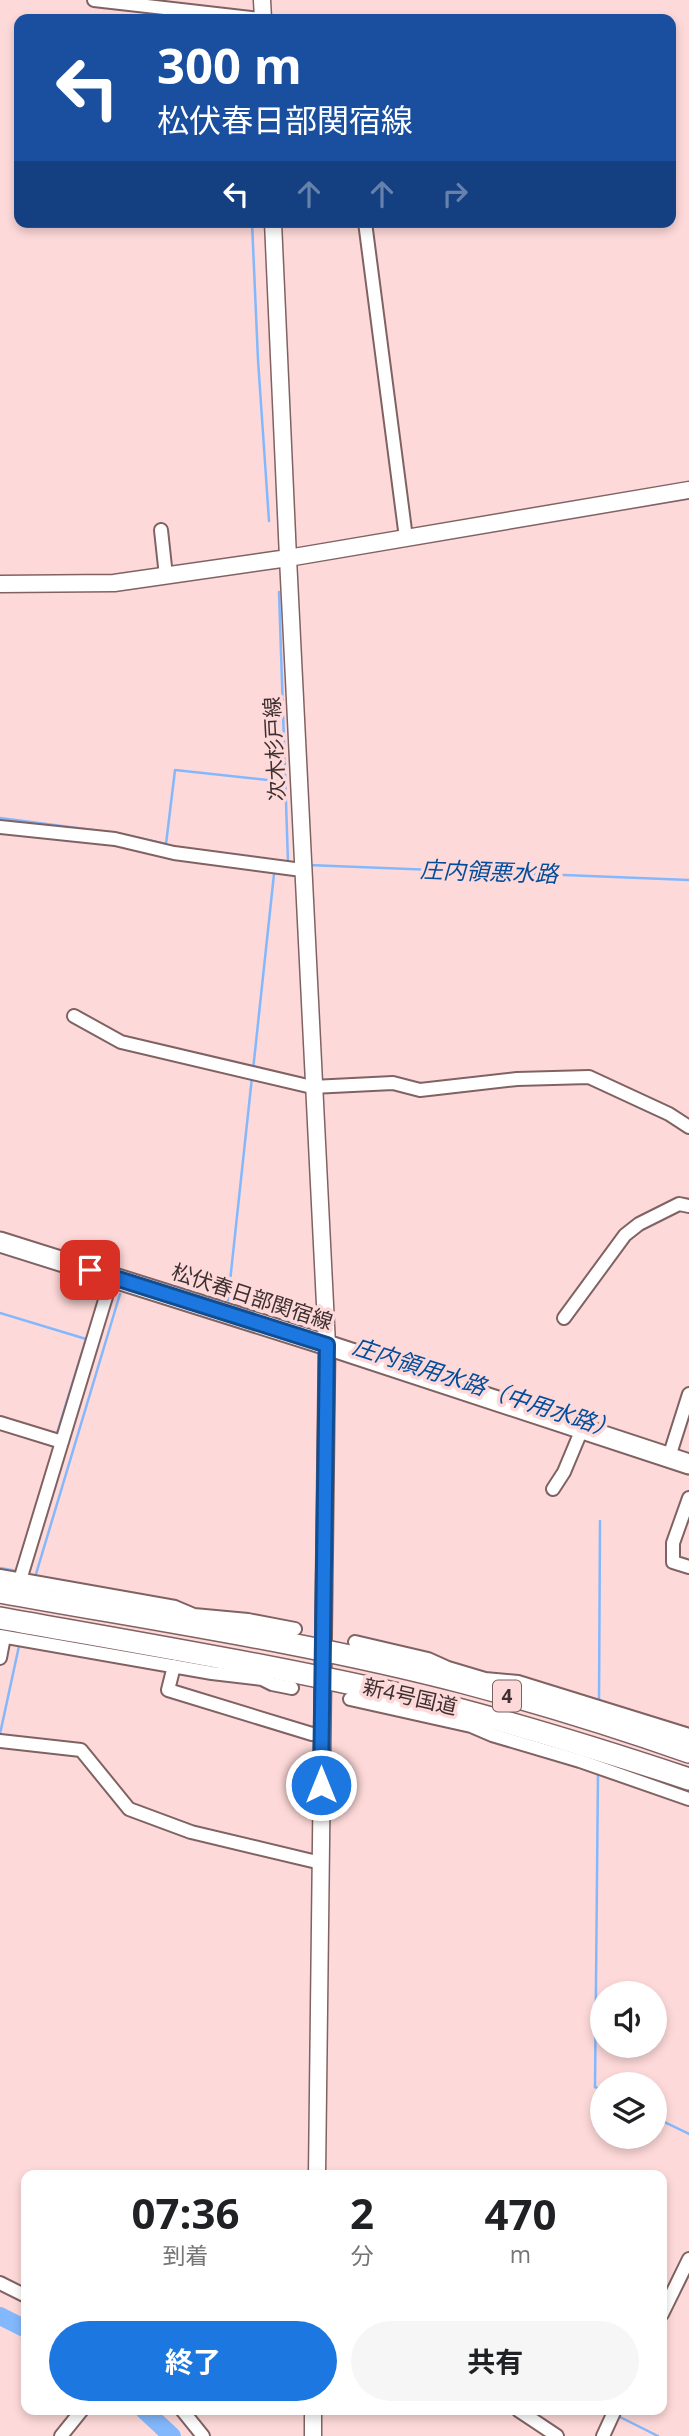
<!DOCTYPE html>
<html lang="ja">
<meta charset="utf-8">
<style>
:root{--surface:#fff;--page:#f6f6f6;--text:#202124;--muted:#757577;--accent:#1c77e0}
body{margin:0;font-family:"Open Sans","Noto Sans JP",sans-serif;background:var(--page);color:var(--text);height:100vh;display:flex;flex-direction:column;font-size:26px;white-space:nowrap}
*{box-sizing:border-box;margin:0}
p{font-size:23px;color:var(--muted)}
.icon{flex:none;width:38px;height:38px;fill:none;stroke:currentColor;stroke-width:2;stroke-linecap:round;stroke-linejoin:round}
.map{position:relative;flex:1;overflow:hidden}
.side{position:absolute;left:21px;top:2170px;width:646px;height:245px;display:flex;flex-direction:column;background:var(--surface);border-radius:14px;box-shadow:0 4px 10px #0003}
.side>*{flex:none}
.top-card{position:absolute;left:14px;top:14px;width:662px;height:214px;border-radius:14px;box-shadow:0 4px 10px #0003;background:#1a4fa0;color:#fff;overflow:hidden}
.tools{position:absolute;left:590px;top:1981px;display:grid;gap:14px}
.tools a{display:grid;place-items:center;width:77px;height:77px;border-radius:50%;background:var(--surface);box-shadow:0 4px 10px #0003;font-size:35px}
.pin{position:absolute;display:grid;place-items:center;width:60px;height:60px;color:#fff;margin:-30px;border-radius:14px;box-shadow:0 4px 10px #0006}
.me{position:absolute;width:77px;margin:-38px;rotate:0deg;stroke-linejoin:round;filter:drop-shadow(0 0 5px #0008)}
.turn{display:flex;align-items:center;gap:24px;height:147px;padding:0 28px;font-size:32px}
.turn .icon{width:91px;height:91px;stroke-width:2.5}
.turn b{display:block;font-size:49px;line-height:60px}
.lanes{display:flex;align-items:center;height:66px;padding:0 28px;background:#0003;justify-content:center;gap:35px;direction:ltr}
.lanes .off{opacity:.35}
.eta{display:flex;justify-content:space-evenly;align-items:center;height:119px;text-align:center}
.eta b{font-size:42px;font-weight:700;line-height:49px}
.cta{display:flex;gap:14px;margin-top:auto;padding:14px 28px}
.cta a{flex:1;height:80px;border-radius:42px;background:var(--accent);color:#fff;font-size:28px;font-weight:700;line-height:80px;text-align:center}
.cta a+a{background:var(--page);color:var(--text)}
.map>svg:first-child{display:block}
</style>
<div class="map">
<svg width="689" height="2436" viewBox="0 0 689 2436">
<rect width="100%" height="100%" fill="#fed9d9"/>
<g fill="none" stroke-linecap="round" stroke-linejoin="round">
<!-- stream -->
<path stroke="#84b8fc" stroke-width="2.5" d="M252 222 258 360 269 521
M279 592 288 862
M0 818 116 833 166 844 175 770 286 782
M308 865 689 880
M253 1070 274 874
M228 1300 252 1077
M0 1313 86 1339 57 1433
M675 1449 689 1454
M0 1568 17 1571
M36 1574 120 1294
M599 1703 600 1521
M0 1734 19 1646
M598 1772 595 2087 602 2090
M654 2117 689 2134
M618 2416 658 2436"/>
<!-- river -->
<path stroke="#84b8fc" stroke-width="18" d="M0 2316 26 2329
M144 2410 172 2436"/>
<!-- street casing -->
<g stroke="#816262" stroke-width="16">
<path id="street" d="M94 0 261 19
M365 222 406 538
M161 530 166 576
M0 827 115 839 174 853 302 870
M74 1016 121 1042 312 1087 393 1083 420 1090 517 1079 589 1077 669 1114 689 1127
M564 1318 625 1235 639 1224 679 1204 689 1206
M0 1423 62 1442
M669 1457 689 1394
M553 1489 564 1472 582 1429
M689 1498 673 1543V1562L689 1567
M0 1576 175 1607 194 1615 248 1620 295 1629
M20 1580 112 1277
M0 1636 212 1673 262 1679 272 1684 292 1688
M355 1642 428 1659 448 1668 485 1679 518 1682 689 1735
M0 1658 4 1637
M174 1666 168 1690 312 1734 321 1733
M350 1699 471 1726 492 1735 580 1761 689 1799
M0 1741 81 1750 129 1809 191 1832 321 1863
M0 2283 26 2296
M662 2314 689 2259
M182 2410 203 2436
M518 2410 557 2436
M61 2436 82 2410
M603 2436 615 2410"/>
</g>
<!-- secondary casing -->
<g stroke="#816262" stroke-width="19">
<path id="secondary" d="M262 0 263 19
M0 584 114 583 288 558 273 222
M317 2175 327 1345 288 558 689 490
M313 2436V2410"/>
</g>
<!-- primary casing -->
<g stroke="#816262" stroke-width="23">
<path id="primary" d="M0 1242 327 1345 689 1464"/>
</g>
<!-- highway casing -->
<g stroke="#816262" stroke-width="24">
<path id="highway" d="M0 1592C155 1620 312 1643 465 1683 540 1703 615 1726 689 1752
M0 1618C133 1642 266 1664 398 1694 496 1717 593 1747 689 1779"/>
</g>
<!-- street -->
<use href="#street" stroke="#fff" stroke-width="12"/>
<!-- secondary -->
<use href="#secondary" stroke="#fff" stroke-width="16"/>
<!-- primary -->
<use href="#primary" stroke="#fff" stroke-width="19"/>
<!-- highway -->
<use href="#highway" stroke="#fff" stroke-width="21"/>
</g>
<g fill="none" stroke-linecap="round" stroke-linejoin="round">
<!-- route casing -->
<g stroke="#124d92" stroke-width="18">
<path id="route" d="M90 1270 327 1345 321 1785"/>
</g>
<!-- route -->
<use href="#route" stroke="#1c77e0" stroke-width="12"/>
</g>
<g text-anchor="middle" stroke-width="7" stroke-linejoin="round" paint-order="stroke">
<!-- shield labels -->
<rect fill="#fed9d9" stroke="#786363" stroke-width="2" x="493" y="1680.5" width="28" height="31" rx="5"/>
<g font-size="19" font-weight="bold" fill="#3e3030">
<text x="507" y="1703">4</text>
</g>
<!-- street labels -->
<g font-size="21" fill="#3e3030" stroke="#fed9d9">
<text transform="translate(275 749) rotate(-93)" y="7">次木杉戸線</text>
<text transform="translate(252 1297) rotate(18)" y="7">松伏春日部関宿線</text>
<text transform="translate(410 1697) rotate(13)" y="7">新4号国道</text>
</g>
<!-- water labels -->
<g font-size="23" font-style="italic" fill="#034d9b" stroke="#fed9d9">
<text transform="translate(489 872) rotate(2)" y="8">庄内領悪水路</text>
<text transform="translate(485 1388) rotate(18)" y="8">庄内領用水路（中用水路）</text>
</g>
</g>
</svg>
<div class="tools">
<a><svg class="icon" aria-label="sound" viewBox="0 0 24 24"><path d="M4 9h4l5-4v14l-5-4H4zM17 9q2 3 0 6"/></svg></a>
<a><svg class="icon" aria-label="layers" viewBox="0 0 24 24"><path d="M12 4l9 5-9 5-9-5zM3 14l9 5 9-5"/></svg></a>
</div>
<div class="pin" style="left:90px;top:1270px;background:#d93025"><svg class="icon" aria-label="arrive" viewBox="0 0 24 24"><path d="M6 21V4h12l-3 4 3 4H6"/></svg></div>
<svg class="me" style="left:321px;top:1785px" viewBox="-20 -20 40 40"><circle r="17" fill="#1c77e0" stroke="#fff" stroke-width="3"/><path d="M0-11L8 9 0 5-8 9z" fill="#fff"/></svg>
<div class="top-card">
<div class="turn"><svg class="icon" aria-label="left" viewBox="0 0 24 24"><path d="M17 20v-9H6M10 6l-5 5 5 5"/></svg><div><b>300 m</b>松伏春日部関宿線</div></div>
<div class="lanes"><svg class="icon" aria-label="left" viewBox="0 0 24 24"><path d="M17 20v-9H6M10 6l-5 5 5 5"/></svg><svg class="icon off" aria-label="ahead" viewBox="0 0 24 24"><path d="M12 20V5M6 11l6-6 6 6"/></svg><svg class="icon off" aria-label="ahead" viewBox="0 0 24 24"><path d="M12 20V5M6 11l6-6 6 6"/></svg><svg class="icon off" aria-label="right" viewBox="0 0 24 24"><path d="M7 20v-9h11M14 6l5 5-5 5"/></svg></div>
</div>
<section class="side">
<div class="eta">
<div><b>07:36</b><p>到着</p></div>
<div><b>2</b><p>分</p></div>
<div><b>470</b><p>m</p></div>
</div>
<div class="cta"><a>終了</a><a>共有</a></div>
</section>
</div>
